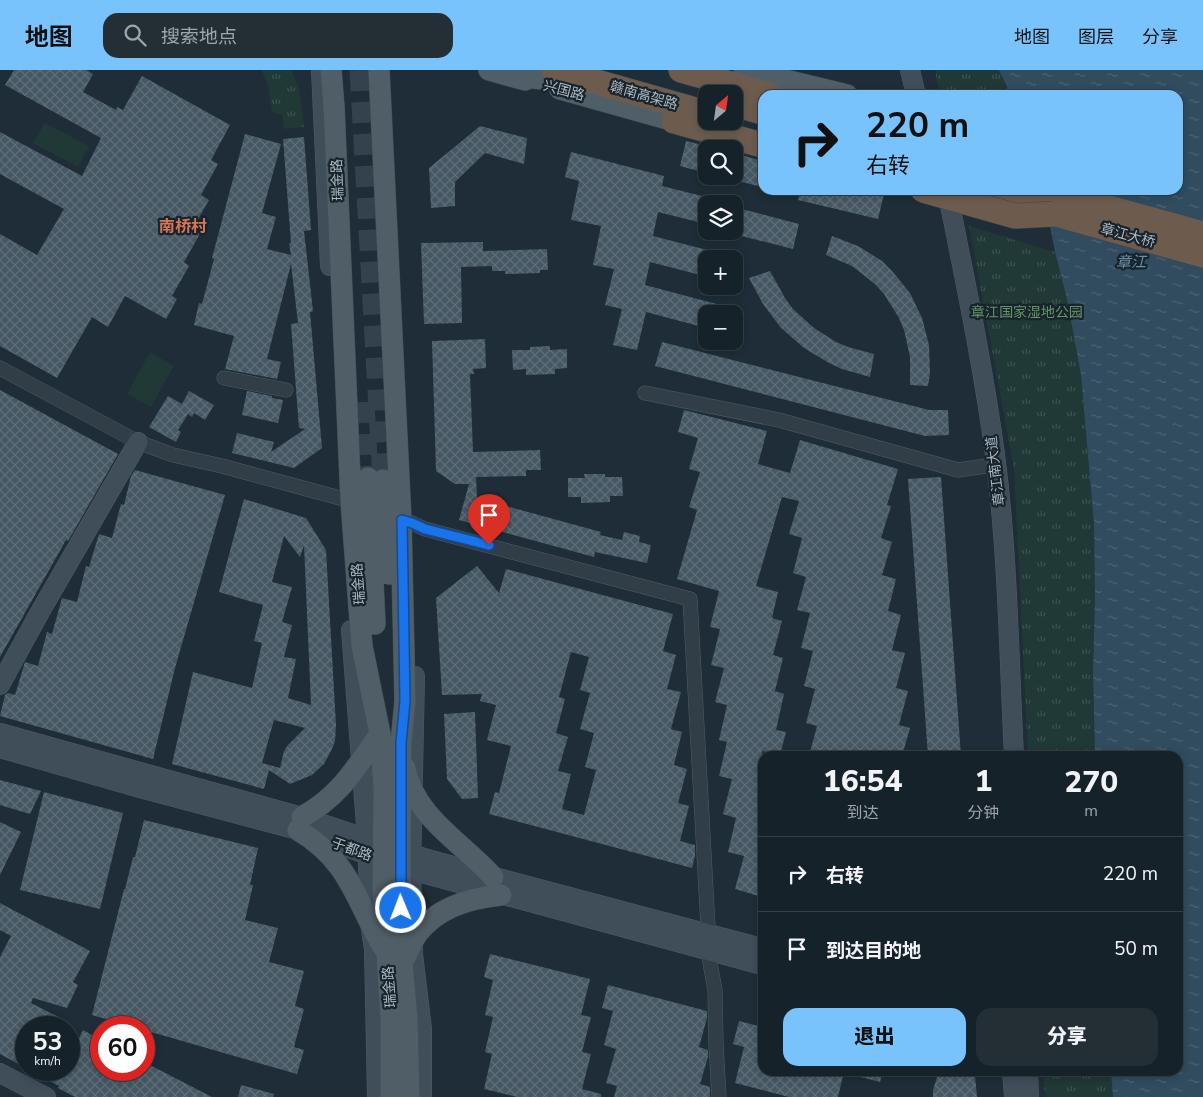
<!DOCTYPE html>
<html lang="zh">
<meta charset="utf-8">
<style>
:root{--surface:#162229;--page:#232f35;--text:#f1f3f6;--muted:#9ea4a8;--line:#353f46;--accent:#79c3fc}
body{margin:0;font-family:"Nunito Sans","Noto Sans SC",sans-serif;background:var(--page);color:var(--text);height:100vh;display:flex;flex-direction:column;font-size:19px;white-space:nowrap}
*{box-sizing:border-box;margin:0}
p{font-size:16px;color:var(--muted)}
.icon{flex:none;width:28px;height:28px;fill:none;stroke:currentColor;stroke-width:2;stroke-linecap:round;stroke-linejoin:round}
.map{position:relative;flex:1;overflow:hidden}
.sheet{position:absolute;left:758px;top:681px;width:425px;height:325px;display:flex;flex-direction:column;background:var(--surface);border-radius:15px;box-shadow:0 2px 8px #0003,0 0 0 1px var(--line)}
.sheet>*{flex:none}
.hud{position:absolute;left:758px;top:20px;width:425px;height:105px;border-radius:15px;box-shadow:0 2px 8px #0003,0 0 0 1px var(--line);background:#79c3fc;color:#111;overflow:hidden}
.needle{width:32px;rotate:29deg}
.buttons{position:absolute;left:698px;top:15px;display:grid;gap:10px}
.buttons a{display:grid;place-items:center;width:45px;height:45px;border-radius:10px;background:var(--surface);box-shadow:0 2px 8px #0003,0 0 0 1px var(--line);font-size:25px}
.speed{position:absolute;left:15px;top:946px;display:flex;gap:10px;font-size:25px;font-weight:700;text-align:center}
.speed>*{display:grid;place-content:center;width:65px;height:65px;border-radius:50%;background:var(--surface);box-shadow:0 2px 8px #0003,0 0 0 1px var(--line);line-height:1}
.speed small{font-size:12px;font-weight:400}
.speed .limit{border:8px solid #d22;background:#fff;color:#111}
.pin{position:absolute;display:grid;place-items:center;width:42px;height:42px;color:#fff;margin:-51px -21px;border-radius:50% 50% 50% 0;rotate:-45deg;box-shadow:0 0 5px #0007}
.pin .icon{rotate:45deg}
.me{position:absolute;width:55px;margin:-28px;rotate:359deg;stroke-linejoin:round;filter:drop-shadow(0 0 4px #0008)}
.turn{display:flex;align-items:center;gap:18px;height:105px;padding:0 25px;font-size:22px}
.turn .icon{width:65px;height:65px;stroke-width:2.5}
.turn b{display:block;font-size:35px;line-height:42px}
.eta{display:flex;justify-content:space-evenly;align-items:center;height:85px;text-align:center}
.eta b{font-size:30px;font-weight:800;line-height:35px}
.button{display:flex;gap:10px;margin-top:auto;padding:10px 25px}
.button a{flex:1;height:58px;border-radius:15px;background:var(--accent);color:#111;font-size:20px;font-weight:800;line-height:58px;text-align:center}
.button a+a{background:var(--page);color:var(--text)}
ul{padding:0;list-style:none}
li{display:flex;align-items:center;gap:15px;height:75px;padding:0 25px;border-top:1px solid var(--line)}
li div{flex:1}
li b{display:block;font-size:19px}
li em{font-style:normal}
header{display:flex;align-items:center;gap:30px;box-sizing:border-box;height:70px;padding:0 25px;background:var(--accent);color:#111}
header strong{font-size:24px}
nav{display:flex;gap:28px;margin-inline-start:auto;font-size:18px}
.search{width:350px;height:45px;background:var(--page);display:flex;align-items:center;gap:12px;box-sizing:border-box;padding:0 18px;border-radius:15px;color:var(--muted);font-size:19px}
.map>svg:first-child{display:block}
</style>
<header>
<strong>地图</strong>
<div class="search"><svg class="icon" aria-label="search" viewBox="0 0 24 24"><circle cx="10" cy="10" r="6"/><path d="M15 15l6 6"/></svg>搜索地点</div>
<nav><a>地图</a><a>图层</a><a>分享</a></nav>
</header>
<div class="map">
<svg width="1203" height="1027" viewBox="0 0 1203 1027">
<defs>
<pattern id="grass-tufts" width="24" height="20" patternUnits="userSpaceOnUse" patternTransform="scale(1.25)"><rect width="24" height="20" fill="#203836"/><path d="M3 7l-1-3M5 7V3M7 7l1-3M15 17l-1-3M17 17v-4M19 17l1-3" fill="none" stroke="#3e5351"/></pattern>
<pattern id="water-ripples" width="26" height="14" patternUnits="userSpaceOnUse" patternTransform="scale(1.25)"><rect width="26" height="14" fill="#314c5f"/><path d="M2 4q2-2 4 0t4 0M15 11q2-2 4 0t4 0" fill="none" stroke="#4c6474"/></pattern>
<pattern id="building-cross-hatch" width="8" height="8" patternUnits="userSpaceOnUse" patternTransform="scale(1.25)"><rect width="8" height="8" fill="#465863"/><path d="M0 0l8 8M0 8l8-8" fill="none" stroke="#5e6e78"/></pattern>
</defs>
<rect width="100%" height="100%" fill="#1e2d37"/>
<!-- grass -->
<path fill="url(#grass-tufts)" d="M261 0H291L299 18 304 57 284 59 282 45 272 42 268 15Z
M935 0H999L1011 25H964L962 20 939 21Z
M969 156 1055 182 1067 229 1081 305 1094 455 1095 526 1093 601 1095 686H1028L1014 399Z
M1043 1001H1111L1113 1027H1045Z"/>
<!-- garden -->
<path fill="#203836" d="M45 53 89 76 78 97 33 73Z
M150 282 174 296 151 337 127 324Z"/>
<!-- water -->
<path fill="url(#water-ripples)" d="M999 0H1203V1027H1113L1111 1001H1178V686H1095L1093 601 1095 526 1094 455 1081 305 1067 229 1055 182 1043 120H1178V25H1011Z"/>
<!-- building -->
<path fill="url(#building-cross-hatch)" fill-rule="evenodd" d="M14 0H86L93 4 83 22 116 40 117 37 123 40 142 6 230 55 211 90 218 94 201 125 209 130 193 158 201 162 184 192 189 196 172 226 177 229 166 249 125 226 108 257 92 247 57 308 0 276V164L37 185 64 139 0 104V62L82 106 101 68 5 15Z
M480 56 527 68 524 94 485 83 455 112V136L431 138 429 98Z
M245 64 281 74 262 143 276 147 267 179 291 185 289 173H291L283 69 304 67 311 160 304 161 313 241 310 242 322 378 294 398 232 383 237 363 274 372 271 382 305 359 299 358 291 254 298 253 291 194 267 289 281 292 277 309 225 299 234 266 194 255 199 233 202 234 214 189 212 188Z
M686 71 706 76V103L680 96Z
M571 82 664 106 662 116 706 127V154L658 142 653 166 711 181 709 189H706L704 206 650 192 645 215 743 241 742 244H706V258L646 242 637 280 613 275 622 239 605 235 614 199 593 195 601 156 571 150 579 111 565 107Z
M734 83 762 91V98L758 116 734 110Z
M801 120H867L884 124 878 149 798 130Z
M734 137 799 154 793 179 734 164Z
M832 166 858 176 882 191 892 201 910 223 922 248 929 275 930 303 928 316 910 315V287L904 260 899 248 884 224 875 214 852 196 826 185Z
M483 172V181L547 179 548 200H540V203L505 204V201H492V196L461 197 462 253 424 254 421 173Z
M770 201 785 228 793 239 814 258 836 272 848 277 874 284 870 307 842 299 829 293 804 278 781 258 763 234 749 208Z
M485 269 486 298 473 299 474 304H470L473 382 540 380 541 400H526V406L476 407 477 428 601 462 600 465 622 470 624 462 640 466 639 472 651 475 647 493 595 482 594 487 459 450 469 414H455L436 401 432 271Z
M662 272 929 340H948L949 365 925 366 655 296Z
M550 276V280L567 279V298L555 299V304L526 305V299L513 300 512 280H530V277Z
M0 320 118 384 68 471 66 470 0 587Z
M189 321 214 335 205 350 194 343 192 347 188 344 178 360 181 362 176 372 149 357 168 326 182 334Z
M247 321 272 326V328L283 330 278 353 242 345Z
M684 340 767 361 758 394 790 403 800 370 898 399 887 435 891 436 881 468 892 472 882 505 896 509 888 541 901 545 892 580 905 583 896 618 908 621 899 655 910 658 902 686H809L817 656 806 653 815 619 804 616 813 581 801 578 810 543 797 540 806 507 793 503 802 468 789 464 799 431 782 427 756 516 778 522 772 548 782 551 773 585 783 588 775 621 784 624 776 660 786 662 780 685 762 681V827L735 819 744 786 728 782 736 748 723 744 732 709 719 706 727 672 719 670 727 635 715 632 724 598 711 595 720 559 710 557 719 521 677 509 697 440 689 437 700 402 689 399 698 368 678 362Z
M135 400 225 425 175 598 153 689 0 646 5 625 8 623 15 625 25 592 38 596 47 562 52 564 62 528 77 532 86 496 89 497 99 464 112 468 121 434 124 435 131 406Z
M584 404H605V407H622L623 426H610V432L581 433V427H568V408H585Z
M941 407 961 686H928L908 409Z
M244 429 306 448 326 480 336 655 335 671 332 679 324 694 312 705 290 714 269 700 264 719 172 694 193 602 252 618 262 573 254 571 263 535 219 522ZM284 466 300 487 304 475 311 635 288 628 296 589 284 587 292 555 282 552 292 517 272 512ZM274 650 305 658 288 675 284 681 280 698 262 693Z
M477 496 499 523 506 499 673 544 663 581 676 585 667 619 681 622 671 659 682 662 674 695 687 699 678 733 689 736 680 771 695 775V786L692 798 489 744 495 722 499 723 511 676 487 670 496 635 480 631 482 624 442 625 436 528ZM571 582 589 587 580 620 590 623 580 659 594 663 585 697 596 700 584 745 562 739 571 704 558 701 568 667 556 663 565 629 559 627Z
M475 642 478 728 462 729 447 709 444 644Z
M0 710 41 721 30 744 0 735Z
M44 722 123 743 100 839 20 820Z
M144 750 258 778 250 815H253L245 850 278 858 269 892 304 901 295 936 304 939 294 977 304 980 297 1004 144 960V958H136L92 945 124 819H125L133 787H135Z
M0 752 21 762 0 805Z
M0 833 90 881 73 912 78 915 67 938 33 928 31 933 66 951 62 958H26V998L0 984V887L11 866 0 860Z
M490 884 590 909 581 945 591 947 582 982 591 984 582 1019 601 1024V1027H517L484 1019 492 984 485 982 493 947 485 945 493 910 484 907Z
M608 915 707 941V948L699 977 708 980V987L700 1014 710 1017V1027H614L617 1016 606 1013 616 979 604 975 613 941 602 938Z
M739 951 762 957V1001H785L801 1006 802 1001H844L838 1027H789L735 1013 744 977 733 974Z
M83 960 101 970V1000H144V992L212 1027H75L58 1018 59 1016 30 1000H69L76 984 72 982Z
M850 1001H883L880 1012 849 1004Z
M939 1001H964L975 1005 977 1027H933V1020Z
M241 1015 274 1024 273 1027H238Z"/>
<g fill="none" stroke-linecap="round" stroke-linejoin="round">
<!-- primary-tunnel -->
<path stroke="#33424c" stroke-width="21" stroke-dasharray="21 11" stroke-linecap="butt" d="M360 0 383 410
M364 332 368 408"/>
<!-- street casing -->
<g stroke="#4f5c65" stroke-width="15">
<path id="street" d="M0 298 138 372 173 385 222 396 351 431
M224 308 286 320
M645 323 779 350 958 400 986 396
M401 450 412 453 425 459 690 529 710 893 715 920 716 974 719 1027"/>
</g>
<!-- secondary casing -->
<g stroke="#4f5c65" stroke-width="20">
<path id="secondary" d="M321 0 330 196
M910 0 916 25
M947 120C965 210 984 300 996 392 1008 489 1009 588 1014 686
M351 560 367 768 370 853 374 879 377 1027
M415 606 411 800 413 884 422 959V1027
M0 615 40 542 138 372
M0 663 302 747 427 789 762 878
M0 678 143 719 298 760 411 800 762 895
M1012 1001 1014 1027
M1028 1001 1029 1027
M0 1003 46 1027"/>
</g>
<!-- primary casing -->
<g stroke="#3e4a54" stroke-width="22">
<path id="primary" d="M331 0 334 37 351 431 362 576 380 664 384 718 383 820 391 949V1027
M379 0 401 450 405 631 401 673 400 797 402 893 407 948 409 1027
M489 0 525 10
M744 0 847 25
M511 6 554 10 575 16
M560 19 667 49
M368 408 375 554
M383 410 389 504
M405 698C414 747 463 773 493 807
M302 747C340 726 355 699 380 664L379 660
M298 760C350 791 355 829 383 877
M403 891C408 882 412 871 418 863 438 837 470 828 501 825"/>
</g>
<!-- highway casing -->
<g stroke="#3d4951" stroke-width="26">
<path id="highway" d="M554 0 706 43
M681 0 770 25
M734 34 762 42
M674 51 762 75
M970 120 1203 185
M1044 120 1203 164"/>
</g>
<!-- street -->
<use href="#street" stroke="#323e47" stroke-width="14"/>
<!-- secondary -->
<use href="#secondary" stroke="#404e5a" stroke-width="19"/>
<!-- primary -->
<use href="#primary" stroke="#505e67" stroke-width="21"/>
<!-- highway -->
<use href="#highway" stroke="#6d5c4e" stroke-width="25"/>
<!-- highway-bridge casing -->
<g stroke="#3d4951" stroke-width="26" stroke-linecap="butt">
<path id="highway-bridge" d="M923 120 1015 146 1053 144"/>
</g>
<!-- highway-bridge -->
<use href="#highway-bridge" stroke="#6d5c4e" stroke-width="25"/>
</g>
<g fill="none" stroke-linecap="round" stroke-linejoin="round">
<!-- route casing -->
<g stroke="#114b97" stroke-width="12">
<path id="route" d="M401 838V673L405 631 402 450 412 453 425 459 489 475"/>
</g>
<!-- route -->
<use href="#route" stroke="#1a73e8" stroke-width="9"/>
</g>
<g text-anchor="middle" stroke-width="4.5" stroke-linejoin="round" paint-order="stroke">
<!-- street labels -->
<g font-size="14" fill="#acbac4" stroke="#18232b">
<text transform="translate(564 20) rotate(15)" y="5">兴国路</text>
<text transform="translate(644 25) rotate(16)" y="5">赣南高架路</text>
<text transform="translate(337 110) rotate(-92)" y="5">瑞金路</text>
<text transform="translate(1128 165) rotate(15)" y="5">章江大桥</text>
<text transform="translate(995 401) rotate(-97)" y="5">章江南大道</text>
<text transform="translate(358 514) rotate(-94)" y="5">瑞金路</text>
<text transform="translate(352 779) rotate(20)" y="5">于都路</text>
<text transform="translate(389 917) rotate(-94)" y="5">瑞金路</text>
</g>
<!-- park labels -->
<g font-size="14" fill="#639566" stroke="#18232b">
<text x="1027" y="247">章江国家湿地公园</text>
</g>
<!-- water labels -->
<g font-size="15" font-style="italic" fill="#6b91aa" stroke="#18232b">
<text x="1131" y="197">章江</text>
</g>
<!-- quarter labels -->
<g font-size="16" font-weight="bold" fill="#d67654" stroke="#18232b">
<text x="183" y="162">南桥村</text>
</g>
</g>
</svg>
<div class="buttons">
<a><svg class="needle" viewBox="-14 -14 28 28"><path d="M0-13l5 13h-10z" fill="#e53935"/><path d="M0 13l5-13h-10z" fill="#9ea4a8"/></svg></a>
<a><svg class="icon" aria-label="search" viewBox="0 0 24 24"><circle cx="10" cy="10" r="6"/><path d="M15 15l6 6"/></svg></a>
<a><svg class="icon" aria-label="layers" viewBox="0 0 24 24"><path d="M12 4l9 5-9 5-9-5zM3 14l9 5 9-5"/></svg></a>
<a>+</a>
<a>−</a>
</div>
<div class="speed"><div>53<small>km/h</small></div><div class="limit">60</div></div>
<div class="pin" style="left:489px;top:475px;background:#d93025"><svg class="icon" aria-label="arrive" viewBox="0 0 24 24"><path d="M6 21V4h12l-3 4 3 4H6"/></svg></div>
<svg class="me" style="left:401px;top:838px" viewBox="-20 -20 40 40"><circle r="17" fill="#1a73e8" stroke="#fff" stroke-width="3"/><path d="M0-11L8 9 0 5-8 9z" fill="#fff"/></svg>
<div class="hud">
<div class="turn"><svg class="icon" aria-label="right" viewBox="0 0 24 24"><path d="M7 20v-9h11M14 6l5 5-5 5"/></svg><div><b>220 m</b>右转</div></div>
</div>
<section class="sheet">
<div class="eta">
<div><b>16:54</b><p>到达</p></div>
<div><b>1</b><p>分钟</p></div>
<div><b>270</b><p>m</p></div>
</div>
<ul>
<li><svg class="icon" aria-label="right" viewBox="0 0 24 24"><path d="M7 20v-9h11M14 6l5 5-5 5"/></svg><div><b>右转</b></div><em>220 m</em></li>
<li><svg class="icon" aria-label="arrive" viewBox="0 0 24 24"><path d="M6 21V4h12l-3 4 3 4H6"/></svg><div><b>到达目的地</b></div><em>50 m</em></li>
</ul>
<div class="button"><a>退出</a><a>分享</a></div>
</section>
</div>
